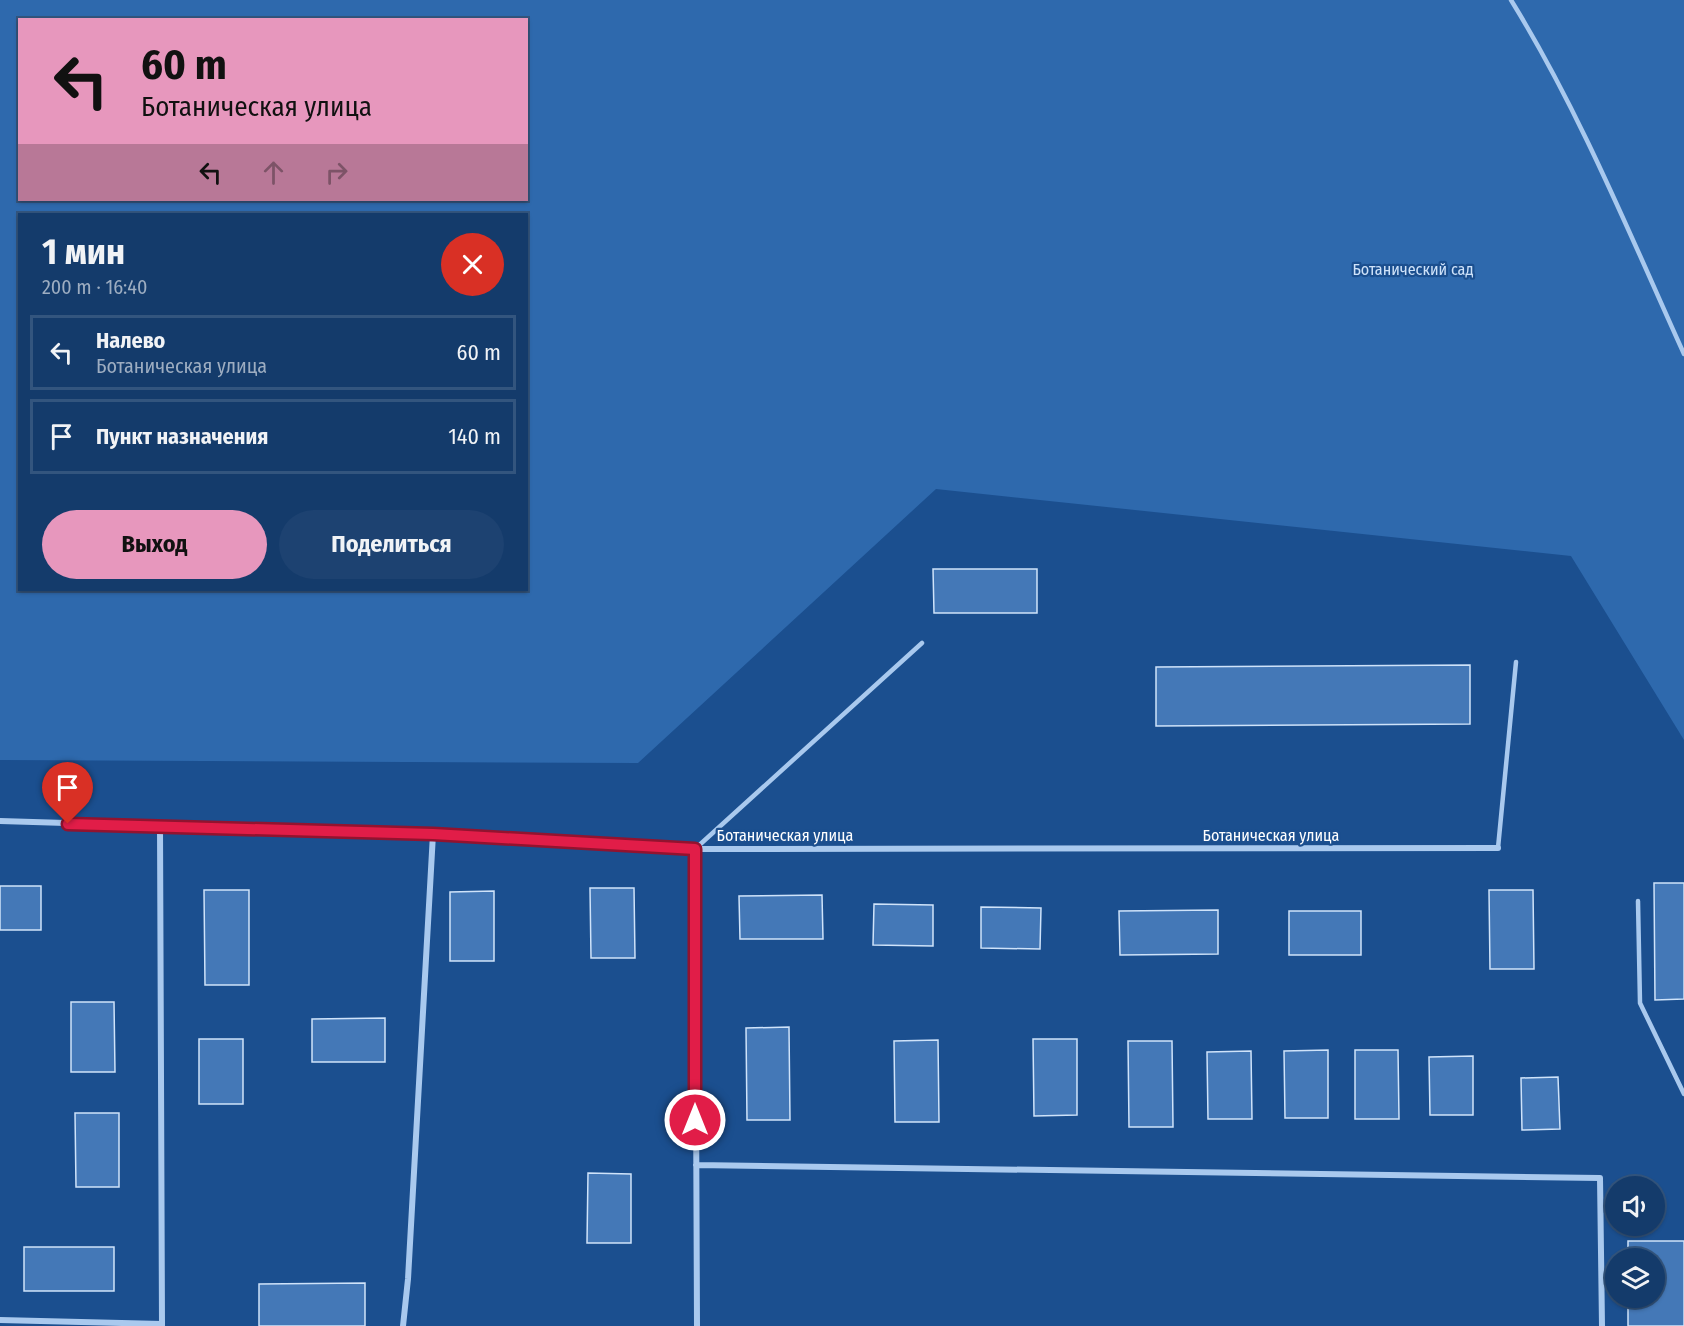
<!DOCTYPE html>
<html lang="ru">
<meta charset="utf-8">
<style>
:root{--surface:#143b6b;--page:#1d4271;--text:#f1f3f6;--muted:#9dadc1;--line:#33557e;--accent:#e797bd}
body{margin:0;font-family:"Fira Sans Condensed",sans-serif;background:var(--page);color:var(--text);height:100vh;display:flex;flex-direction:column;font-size:22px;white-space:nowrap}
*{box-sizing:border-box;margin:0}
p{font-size:20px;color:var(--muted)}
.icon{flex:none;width:33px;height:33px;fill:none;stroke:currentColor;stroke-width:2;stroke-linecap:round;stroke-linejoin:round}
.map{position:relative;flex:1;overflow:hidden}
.drawer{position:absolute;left:18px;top:213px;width:510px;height:378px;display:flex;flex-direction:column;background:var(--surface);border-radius:0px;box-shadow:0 2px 4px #0004,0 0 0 2px var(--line)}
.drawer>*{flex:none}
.hud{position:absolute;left:18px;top:18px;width:510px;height:183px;border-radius:0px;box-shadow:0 2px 4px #0004,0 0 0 2px var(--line);background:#e797bd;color:#111;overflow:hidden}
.controls{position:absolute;left:1605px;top:1176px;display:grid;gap:12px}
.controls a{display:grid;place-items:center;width:60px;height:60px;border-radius:50%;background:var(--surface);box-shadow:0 2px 4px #0004,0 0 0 2px var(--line);font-size:30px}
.pin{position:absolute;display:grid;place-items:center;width:51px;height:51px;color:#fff;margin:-62px -26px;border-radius:50% 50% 50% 0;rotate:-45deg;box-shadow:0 0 6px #0007}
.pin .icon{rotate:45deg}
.me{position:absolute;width:66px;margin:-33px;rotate:0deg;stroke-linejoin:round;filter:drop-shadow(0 0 4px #0008)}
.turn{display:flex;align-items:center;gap:21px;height:126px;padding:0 24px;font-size:27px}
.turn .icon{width:78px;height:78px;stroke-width:2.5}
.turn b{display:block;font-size:42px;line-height:51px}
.lanes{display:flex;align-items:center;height:57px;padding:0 24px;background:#0003;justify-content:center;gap:30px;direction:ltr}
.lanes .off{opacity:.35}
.round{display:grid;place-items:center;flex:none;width:63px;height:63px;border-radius:32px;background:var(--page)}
.headline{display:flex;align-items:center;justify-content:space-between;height:102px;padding:0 24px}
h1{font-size:36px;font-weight:700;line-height:45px}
.cta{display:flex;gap:12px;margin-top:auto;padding:12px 24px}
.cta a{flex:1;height:69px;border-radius:36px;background:var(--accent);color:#111;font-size:24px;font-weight:700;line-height:69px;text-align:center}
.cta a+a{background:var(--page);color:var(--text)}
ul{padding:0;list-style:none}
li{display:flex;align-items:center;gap:18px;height:75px;margin:0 12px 9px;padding:0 12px;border:3px solid var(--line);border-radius:0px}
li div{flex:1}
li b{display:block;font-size:22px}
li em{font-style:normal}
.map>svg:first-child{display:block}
</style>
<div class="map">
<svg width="1684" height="1326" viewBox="0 0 1684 1326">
<rect width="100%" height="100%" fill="#1b4f8f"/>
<!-- green -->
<path fill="#2e69ad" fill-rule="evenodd" d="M0 0H1684V740L1571 556 936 489 638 763 0 760ZM20 20H526V200H20ZM20 214H526V590H20Z"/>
<!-- building -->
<path fill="#4478b7" stroke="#cfe3fa" stroke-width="1.5" d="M933 569H1037V613H934Z
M1470 665V724L1156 726V667Z
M1654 883H1684V999L1655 1000Z
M0 886H41V930H0Z
M590 888H634L635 958H591Z
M204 890H249V985H205Z
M1489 890H1533L1534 969H1490Z
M494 891V961H450V892Z
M822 895 823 939H740L739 896Z
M874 904 933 905V946L873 945Z
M981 907 1041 908 1040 949 981 948Z
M1218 910V954L1120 955 1119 911Z
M1289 911H1361V955H1289Z
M71 1002H114L115 1072H71Z
M385 1018V1062H312V1019Z
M789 1027 790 1120H747L746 1028Z
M199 1039H243V1104H199Z
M1033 1039H1077V1115L1034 1116Z
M938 1040 939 1122H895L894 1041Z
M1128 1041H1172L1173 1127H1129Z
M1328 1050V1118H1285L1284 1051Z
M1355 1050H1398L1399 1119H1355Z
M1251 1051 1252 1119H1208L1207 1052Z
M1473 1056V1115H1430L1429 1057Z
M1558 1077 1560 1129 1522 1130 1521 1078Z
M75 1113H119V1187H76Z
M588 1173 631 1174V1243H587Z
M1628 1241H1684V1326H1628V1298H1654V1258H1628Z
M24 1247H114V1291H24Z
M365 1283V1326H259V1284Z"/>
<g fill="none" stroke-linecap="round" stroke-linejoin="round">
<!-- service -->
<path stroke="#a9c9ee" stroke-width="4.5" d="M1511 0C1580 112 1630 235 1684 354
M1498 848 1516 662
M695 849 922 643
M1638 901 1640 1003 1684 1094"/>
<!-- minor -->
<path stroke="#a9c9ee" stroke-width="6" d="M0 821 433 834 695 849 1498 848
M160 826 162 1326
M695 849 697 1326
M696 1165 1600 1178 1602 1326
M0 1320 162 1324
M403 1326 408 1279 433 834"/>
</g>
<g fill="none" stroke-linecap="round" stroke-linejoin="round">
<!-- route casing -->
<g stroke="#92132f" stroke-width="15">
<path id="route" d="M68 824 433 834 695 849V1120"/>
</g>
<!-- route -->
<use href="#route" stroke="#e11d48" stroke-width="10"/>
</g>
<g text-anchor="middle" stroke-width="4.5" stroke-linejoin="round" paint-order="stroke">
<!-- park labels -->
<g font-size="16" fill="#cfe3fa" stroke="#1b4f8f">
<text x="1413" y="275">Ботанический сад</text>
</g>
<!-- street labels -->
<g font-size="16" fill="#fff" stroke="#1b4f8f">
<text x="785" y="841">Ботаническая улица</text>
<text x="1271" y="841">Ботаническая улица</text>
</g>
</g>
</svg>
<div class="controls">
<a><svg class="icon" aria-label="sound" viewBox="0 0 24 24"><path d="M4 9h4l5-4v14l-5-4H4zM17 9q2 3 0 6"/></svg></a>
<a><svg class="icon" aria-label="layers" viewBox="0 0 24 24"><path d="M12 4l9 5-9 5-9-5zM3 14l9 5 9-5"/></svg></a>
</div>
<div class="pin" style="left:68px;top:824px;background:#d93025"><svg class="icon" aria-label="arrive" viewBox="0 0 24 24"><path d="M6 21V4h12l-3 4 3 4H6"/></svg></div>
<svg class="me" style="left:695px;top:1120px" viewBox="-20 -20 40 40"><circle r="17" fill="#e11d48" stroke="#fff" stroke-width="3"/><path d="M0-11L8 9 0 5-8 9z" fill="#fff"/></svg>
<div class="hud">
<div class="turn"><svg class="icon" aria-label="left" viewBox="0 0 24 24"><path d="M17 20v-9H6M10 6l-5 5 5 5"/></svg><div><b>60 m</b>Ботаническая улица</div></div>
<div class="lanes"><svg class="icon" aria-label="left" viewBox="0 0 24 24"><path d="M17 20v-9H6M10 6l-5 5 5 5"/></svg><svg class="icon off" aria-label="ahead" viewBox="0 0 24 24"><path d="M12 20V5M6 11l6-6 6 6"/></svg><svg class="icon off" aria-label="right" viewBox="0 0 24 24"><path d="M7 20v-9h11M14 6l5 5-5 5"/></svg></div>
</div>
<section class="drawer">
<div class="headline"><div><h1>1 мин</h1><p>200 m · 16:40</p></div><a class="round" style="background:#d93025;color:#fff"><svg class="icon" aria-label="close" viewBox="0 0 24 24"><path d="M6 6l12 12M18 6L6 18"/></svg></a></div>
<ul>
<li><svg class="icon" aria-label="left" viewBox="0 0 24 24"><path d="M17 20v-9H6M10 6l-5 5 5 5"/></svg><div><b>Налево</b><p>Ботаническая улица</p></div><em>60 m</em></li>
<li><svg class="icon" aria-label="arrive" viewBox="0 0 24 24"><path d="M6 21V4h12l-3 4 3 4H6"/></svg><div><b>Пункт назначения</b></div><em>140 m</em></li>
</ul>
<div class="cta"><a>Выход</a><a>Поделиться</a></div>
</section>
</div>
